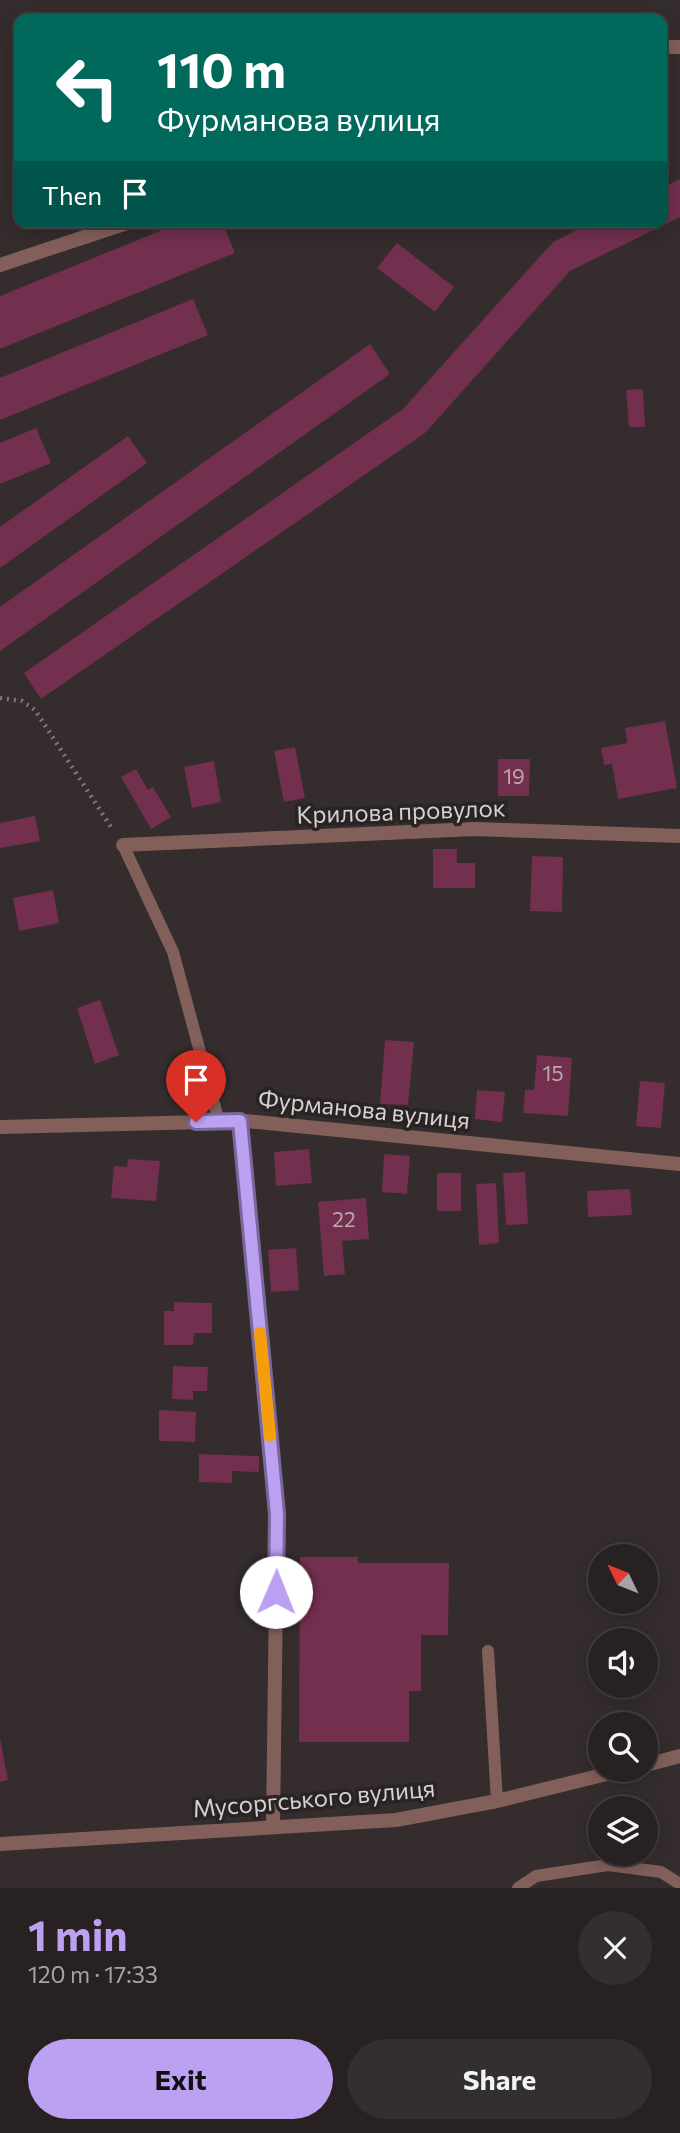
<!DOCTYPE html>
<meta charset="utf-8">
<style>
:root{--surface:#272122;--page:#332e2f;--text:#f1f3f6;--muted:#a4a3a5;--line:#433e40;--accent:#bca0f2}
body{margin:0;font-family:Commissioner,sans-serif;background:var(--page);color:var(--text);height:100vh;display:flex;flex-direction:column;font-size:26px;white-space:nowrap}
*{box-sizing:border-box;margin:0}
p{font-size:23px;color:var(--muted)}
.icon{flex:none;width:38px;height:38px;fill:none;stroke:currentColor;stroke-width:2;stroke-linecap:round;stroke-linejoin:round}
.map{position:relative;height:1888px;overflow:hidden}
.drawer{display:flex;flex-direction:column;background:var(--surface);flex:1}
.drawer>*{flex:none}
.banner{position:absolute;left:14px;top:14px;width:653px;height:214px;border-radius:14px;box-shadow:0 4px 18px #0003,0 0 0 2px var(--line);background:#00695c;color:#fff;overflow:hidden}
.needle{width:46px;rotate:313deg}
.buttons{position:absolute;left:588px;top:1544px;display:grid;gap:14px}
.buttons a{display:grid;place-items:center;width:70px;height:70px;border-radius:50%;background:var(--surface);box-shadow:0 4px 18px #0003,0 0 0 2px var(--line);font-size:35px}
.pin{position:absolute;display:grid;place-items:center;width:60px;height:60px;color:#fff;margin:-72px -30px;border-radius:50% 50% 50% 0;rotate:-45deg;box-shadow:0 0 7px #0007}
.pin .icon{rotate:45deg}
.me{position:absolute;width:77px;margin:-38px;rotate:1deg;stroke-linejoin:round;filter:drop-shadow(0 0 5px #0008)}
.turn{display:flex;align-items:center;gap:24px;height:147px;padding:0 28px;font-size:32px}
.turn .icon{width:91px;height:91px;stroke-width:2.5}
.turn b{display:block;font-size:49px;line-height:60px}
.then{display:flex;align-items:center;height:66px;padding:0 28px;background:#0003;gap:14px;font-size:26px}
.round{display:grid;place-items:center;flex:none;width:74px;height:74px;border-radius:37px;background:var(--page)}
.head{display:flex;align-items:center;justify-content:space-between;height:119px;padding:0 28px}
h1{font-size:42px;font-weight:700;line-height:52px;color:var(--accent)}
.primary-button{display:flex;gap:14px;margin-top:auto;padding:14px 28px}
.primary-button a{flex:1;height:80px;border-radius:42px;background:var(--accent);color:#111;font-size:28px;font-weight:700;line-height:80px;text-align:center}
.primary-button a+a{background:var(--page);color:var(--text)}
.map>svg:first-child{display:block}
</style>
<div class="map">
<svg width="680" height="1888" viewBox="0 0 680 1888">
<rect width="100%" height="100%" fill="#342c2d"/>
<!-- building -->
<path fill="#722f4e" d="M680 179V217L570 271 425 433 41 699 24 673 403 409 553 242 593 222H662V188Z
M182 222H222L235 253 0 349V296Z
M397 243 454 287 435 312 377 268Z
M193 299 208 335 0 420V378Z
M370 344 390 374 0 651V607Z
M643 389 645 427H629L626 390Z
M36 428 51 463 0 484V443Z
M128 436 147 463 0 568V527Z
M665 721 677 788 618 799 612 764 604 765 601 748 627 743 625 728Z
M295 747 305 798 284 802 274 751Z
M498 759H530L529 796H498Z
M214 761 221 802 192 808 184 767Z
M136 769 148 790 153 787 171 817 151 829 121 777Z
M35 816 40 841 0 848V823Z
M433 849H457V863H475V888H433Z
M532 856 563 857 562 912 530 911Z
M53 890 59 923 19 931 13 898Z
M100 1000 119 1055 95 1064 77 1008Z
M385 1040 414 1042 408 1105 380 1104Z
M537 1055 572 1058 568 1116 523 1113 525 1090H534Z
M640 1081 665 1083 661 1128 636 1126Z
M477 1090 505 1092 502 1122 475 1119Z
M309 1149 312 1183 276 1186 274 1152Z
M384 1154 410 1156 407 1194 382 1192Z
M128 1159 160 1161 156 1201 111 1198 114 1166 127 1167Z
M525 1172 528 1224 506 1225 503 1173Z
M437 1173H461V1211H437Z
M496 1183 499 1243 479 1245 476 1184Z
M630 1189 632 1215 588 1217 587 1191Z
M366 1198 369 1239 342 1241 345 1274 324 1276 318 1202Z
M296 1248 299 1290 271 1292 268 1250Z
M174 1302 212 1303V1333H194L193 1345H164V1311H174Z
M173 1366 208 1367 207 1391H193V1400L172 1399Z
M159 1410 196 1412 195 1442 159 1441Z
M199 1454 259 1456V1472L232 1471V1483L199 1482Z
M300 1557H358V1563H449L448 1635H421V1691H409V1742H299Z
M0 1738 8 1780 0 1782Z"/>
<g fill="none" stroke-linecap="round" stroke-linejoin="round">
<!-- path -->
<path stroke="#7e7878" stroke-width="4.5" stroke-dasharray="2 5" stroke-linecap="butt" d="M0 698 22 701 35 710 113 830"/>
<!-- service -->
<path stroke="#826059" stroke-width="12" d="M123 845 173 952 219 1122
M488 1651 497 1801
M518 1888 536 1876 608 1865 661 1872 680 1884"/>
<!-- minor -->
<path stroke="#826059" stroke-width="14" d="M123 845 475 829 680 836
M240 1121 277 1514 273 1827
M0 1127 246 1121 680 1164"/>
<!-- tertiary -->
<path stroke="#826059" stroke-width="14" d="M662 47H680
M0 265 130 222
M646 1765 680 1756
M0 1844 396 1820 497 1801 627 1769"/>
</g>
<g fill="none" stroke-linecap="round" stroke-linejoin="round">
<!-- route casing -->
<g stroke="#7a689d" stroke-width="18">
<path id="route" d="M196 1122 240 1121 277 1514 276 1592"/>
</g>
<!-- route -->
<use href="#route" stroke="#bca0f2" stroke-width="12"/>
<!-- slow -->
<path stroke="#f59e0b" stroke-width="12" d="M260 1333 270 1436"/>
</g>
<g text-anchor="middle" stroke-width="7" stroke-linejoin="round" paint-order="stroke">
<!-- number labels -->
<g font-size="21" fill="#bda8b0">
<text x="514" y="784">19</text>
<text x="553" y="1081">15</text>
<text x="344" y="1227">22</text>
</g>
<!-- street labels -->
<g font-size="24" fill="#d6d1d1" stroke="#2a2323">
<text transform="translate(401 812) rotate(-2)" y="8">Крилова провулок</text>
<text transform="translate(364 1110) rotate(6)" y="8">Фурманова вулиця</text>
<text transform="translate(314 1799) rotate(-5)" y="8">Мусоргського вулиця</text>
</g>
</g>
</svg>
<div class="buttons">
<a><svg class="needle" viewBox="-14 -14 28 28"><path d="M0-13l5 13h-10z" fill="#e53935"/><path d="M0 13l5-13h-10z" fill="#a4a3a5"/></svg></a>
<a><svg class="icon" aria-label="sound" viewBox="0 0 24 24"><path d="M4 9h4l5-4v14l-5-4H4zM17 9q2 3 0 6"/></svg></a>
<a><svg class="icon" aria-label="search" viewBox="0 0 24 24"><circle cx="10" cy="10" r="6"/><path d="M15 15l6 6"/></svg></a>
<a><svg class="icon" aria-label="layers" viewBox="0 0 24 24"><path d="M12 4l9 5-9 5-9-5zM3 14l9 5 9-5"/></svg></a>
</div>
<div class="pin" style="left:196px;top:1122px;background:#d93025"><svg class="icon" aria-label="arrive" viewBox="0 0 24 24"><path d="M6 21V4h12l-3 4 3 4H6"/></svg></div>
<svg class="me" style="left:276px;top:1592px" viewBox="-20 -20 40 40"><circle r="19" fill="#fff"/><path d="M0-13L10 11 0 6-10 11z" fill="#bca0f2"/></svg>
<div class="banner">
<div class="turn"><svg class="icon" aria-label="left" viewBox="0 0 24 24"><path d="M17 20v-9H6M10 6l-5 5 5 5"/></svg><div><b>110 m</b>Фурманова вулиця</div></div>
<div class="then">Then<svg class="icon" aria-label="arrive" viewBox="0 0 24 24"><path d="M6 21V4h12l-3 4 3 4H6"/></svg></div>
</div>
</div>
<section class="drawer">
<div class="head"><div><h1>1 min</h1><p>120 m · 17:33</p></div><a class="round"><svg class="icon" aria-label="close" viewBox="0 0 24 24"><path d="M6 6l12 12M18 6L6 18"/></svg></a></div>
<div class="primary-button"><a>Exit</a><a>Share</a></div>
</section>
